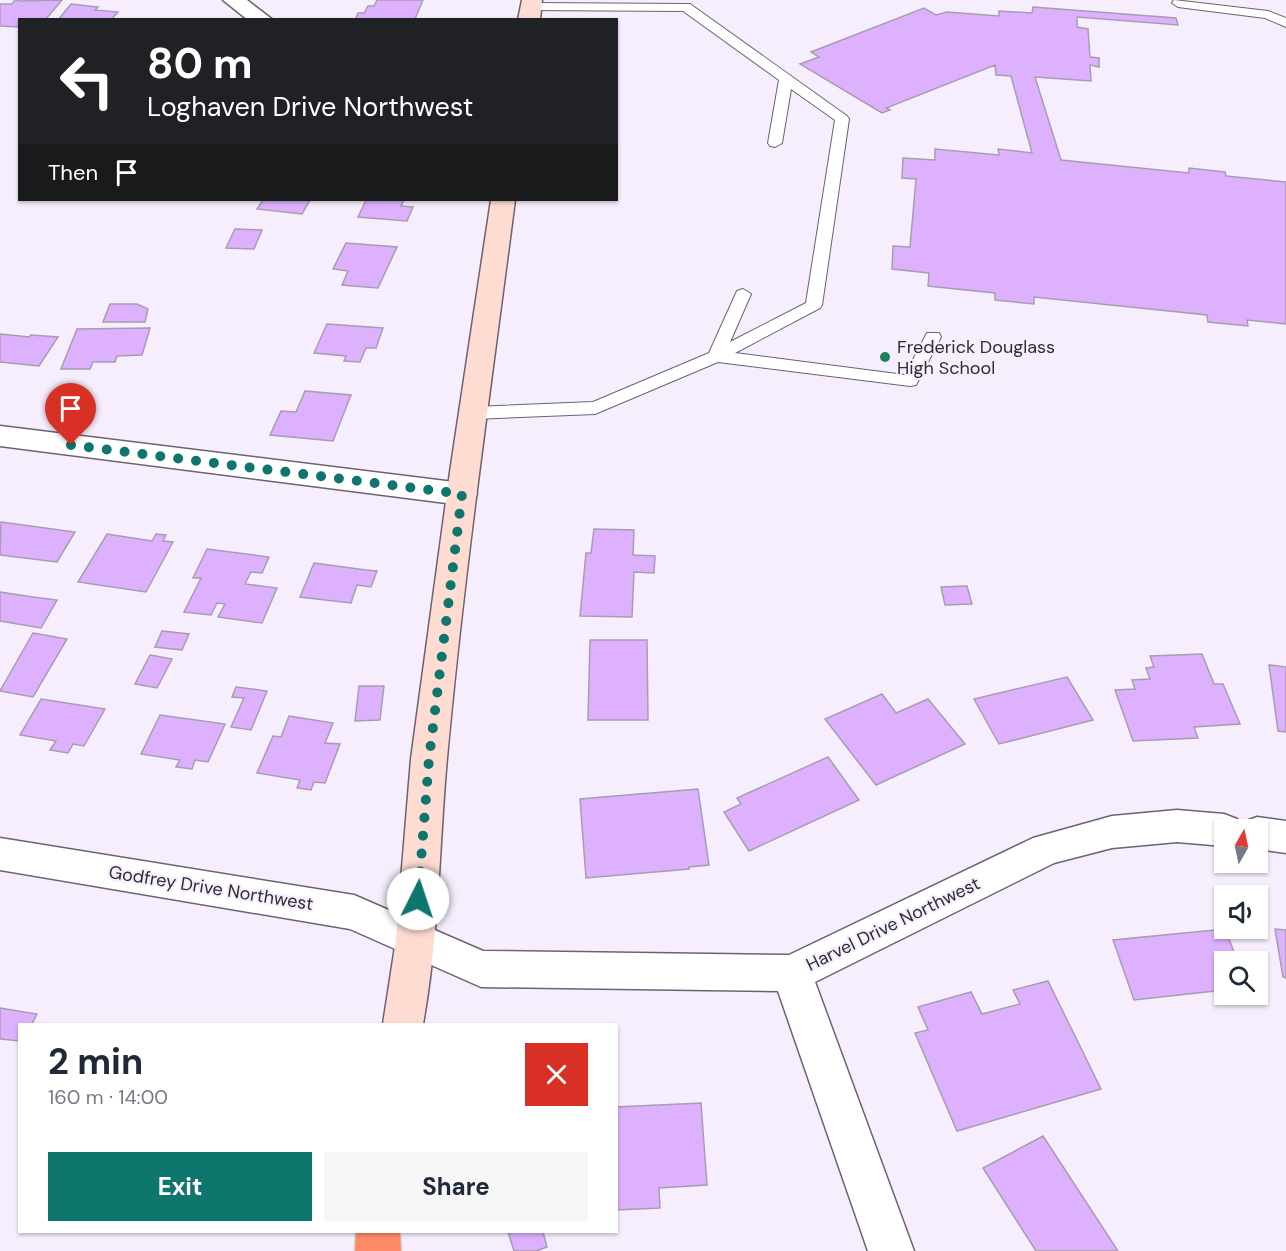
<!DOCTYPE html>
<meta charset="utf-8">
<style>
:root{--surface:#fff;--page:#f6f6f7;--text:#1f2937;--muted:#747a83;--accent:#0f766e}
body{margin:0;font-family:"DM Sans",sans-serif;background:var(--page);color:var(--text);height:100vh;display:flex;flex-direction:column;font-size:22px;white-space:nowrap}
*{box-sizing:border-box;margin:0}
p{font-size:20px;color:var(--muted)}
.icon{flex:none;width:33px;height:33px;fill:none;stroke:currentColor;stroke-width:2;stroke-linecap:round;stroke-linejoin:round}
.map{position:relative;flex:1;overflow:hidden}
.details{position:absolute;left:18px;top:1023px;width:600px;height:210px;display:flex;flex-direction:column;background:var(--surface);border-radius:0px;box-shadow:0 2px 4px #0004}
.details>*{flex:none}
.guide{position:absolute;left:18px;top:18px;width:600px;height:183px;border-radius:0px;box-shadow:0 2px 4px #0004;background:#202124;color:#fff;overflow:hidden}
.needle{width:39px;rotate:9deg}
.buttons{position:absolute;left:1214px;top:819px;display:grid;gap:12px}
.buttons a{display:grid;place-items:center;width:54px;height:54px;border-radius:0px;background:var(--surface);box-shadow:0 2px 4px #0004;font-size:30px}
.pin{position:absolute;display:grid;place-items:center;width:51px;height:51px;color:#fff;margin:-62px -26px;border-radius:50% 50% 50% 0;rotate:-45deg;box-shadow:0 0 6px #0007}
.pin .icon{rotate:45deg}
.me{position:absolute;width:66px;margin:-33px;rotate:4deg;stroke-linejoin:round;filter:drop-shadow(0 0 4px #0008)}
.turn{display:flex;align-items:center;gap:21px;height:126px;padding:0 30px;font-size:27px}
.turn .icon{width:78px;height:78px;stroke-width:2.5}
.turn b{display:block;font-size:42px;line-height:51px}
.then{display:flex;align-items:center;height:57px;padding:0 30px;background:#0003;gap:12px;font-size:22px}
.round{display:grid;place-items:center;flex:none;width:63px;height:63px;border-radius:0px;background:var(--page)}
.headline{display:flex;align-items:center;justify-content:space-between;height:102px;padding:0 30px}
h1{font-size:36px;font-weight:700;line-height:45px}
.button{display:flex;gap:12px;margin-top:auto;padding:12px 30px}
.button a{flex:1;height:69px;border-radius:0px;background:var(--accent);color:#fff;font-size:24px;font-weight:700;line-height:69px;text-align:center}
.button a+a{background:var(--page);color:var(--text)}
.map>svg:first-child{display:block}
</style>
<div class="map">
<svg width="1286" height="1251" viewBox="0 0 1286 1251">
<rect width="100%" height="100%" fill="#f6eefd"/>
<!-- building -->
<path fill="#deb1fe" stroke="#a79daf" stroke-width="1.5" d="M15 0 20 1 62 0 45 20H20V27L0 26V4H12Z
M377 0H423L415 19 412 20H355L358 13H364L368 6H374Z
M71 4 98 7 95 10 118 12 111 20H58Z
M1033 7 1176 18 1178 25 1077 17V27L1088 29 1090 57 1099 58V67L1090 65 1091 81 1035 77 1061 160 1189 173V168L1225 172 1226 176 1286 182V324L1247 320 1248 326 1208 322 1207 315 1034 297V304L995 300V293L928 286 929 273 892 269 893 246 910 247 916 179 902 178 903 158 935 160V149L999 155 998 149 1032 153 1011 76 996 75 995 65 886 108 890 110 882 113 800 64 819 57 811 52 924 8 936 15 947 12 999 16V11L1032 13Z
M263 200H310L302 214 257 209Z
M366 200H404L401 206 413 207 407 221 358 217Z
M235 229 262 230 254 249 226 248Z
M346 243 397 247 378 288 342 285 348 271 333 269Z
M110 304H137L148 309 145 322H103Z
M327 324 383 328 376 348H366L360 362 344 361 346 356 314 353Z
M150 328 142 355 117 356 115 362H93L90 369H61L77 329Z
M0 334 29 337 31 335 58 337 39 366 0 362Z
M305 391 351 395 333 441 270 435 281 411 296 412Z
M1 522 75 532 57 562 0 555Z
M594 529 634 530 633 555 655 556 654 573 634 572 632 617 580 616 586 553H591Z
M107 534 152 541 156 534 166 535 163 541 173 542 146 592 78 582Z
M207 549 269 557 262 573 251 572 245 584 277 588 262 623 218 617 225 604 217 603 211 615 184 612 201 578H193Z
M314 563 366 570 377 571 371 587 357 585 351 603 300 597Z
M967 586 972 604 945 605 941 587Z
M0 592 33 597 57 600 41 628 0 621Z
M162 631 189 634 182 650 155 647Z
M33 633 67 639 33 697 0 691Z
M590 640H647L648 720H588Z
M1202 654 1214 684H1223L1240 724 1194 727 1198 738 1133 741 1115 690 1135 689 1132 680 1150 679 1146 668 1154 667 1150 656Z
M150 655 172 659 157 688 135 684Z
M1269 665 1286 667V732L1278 731Z
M1067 677 1093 720 999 744 974 699Z
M359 686H384L380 720 355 721Z
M236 687 267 691 251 730 231 727 244 698 232 697Z
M882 694 896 713 928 699 965 744 876 785 825 719Z
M41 699 105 709 84 746 73 744 68 753 50 750 56 741 20 735Z
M160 715 225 724 208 762 195 760 192 769 176 767 180 760 141 754Z
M289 716 333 723 325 743 340 744 325 783 314 782 311 790 297 788 300 780 257 773 273 736 281 737Z
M828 757 859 800 749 851 724 812 741 804 737 798Z
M698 789 709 865 689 867V869L586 878 580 799Z
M1225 929 1238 962H1224V990L1134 1000 1113 940Z
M1275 929 1286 930V978L1283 977Z
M1048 981 1101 1089 957 1131 915 1033 928 1030 918 1007 971 992 982 1014 1020 1004 1013 990Z
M0 1008 37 1014 32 1024H20V1041L0 1039Z
M701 1103 707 1185 659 1188 660 1208 616 1210V1107Z
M1043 1136 1118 1251H1036L983 1168Z
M508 1232H543L547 1247 536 1251H514Z"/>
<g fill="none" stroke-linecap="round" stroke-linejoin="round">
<!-- lane casing -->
<g stroke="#6b6273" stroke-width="2">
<path id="lane" d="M1174 0 1268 11 1286 18V27L1265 18 1178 7 1172 3Z
M531 3 690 4 847 116 849 119 822 305 820 308 735 353 905 375 927 333H939L941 337 916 385 910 386 718 362 595 414 473 419 467 417 464 413 467 409 473 407 593 402 709 353 737 291 743 289 751 294 730 342 806 303 835 120 791 89 782 143 775 147 770 146 768 143 779 80 683 11 527 10 525 7Z"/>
</g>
<!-- street casing -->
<g stroke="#6b6273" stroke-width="3">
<path id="street" d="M223 0H247L273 20H248Z
M0 426 462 483 473 486 477 494 473 502 462 505 0 446Z
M1177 810 1224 814 1237 819 1241 827 1244 822 1257 817 1286 821V853L1257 849V830H1224V846L1177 842 1112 848 1054 863 815 982 914 1251H868L778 991 481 987 350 929 0 870V838L354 895 483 951 789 955 1033 838 1112 816Z"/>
</g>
<!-- secondary casing -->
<g stroke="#6b6273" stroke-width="3">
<path id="secondary" d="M522 0H542L540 20H518Z
M491 200H515C491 386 464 572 447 758 439 847 439 936 423 1024H383L396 940 411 759 450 472Z"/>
</g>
<!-- highway casing -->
<g stroke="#d6d5d6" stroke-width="3">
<path id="highway" d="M356 1232H400L401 1251H355Z"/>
</g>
<!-- lane -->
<use href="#lane" fill="#fff" fill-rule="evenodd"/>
<!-- street -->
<use href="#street" fill="#fff" fill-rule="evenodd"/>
<!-- secondary -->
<use href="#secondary" fill="#ffdcd2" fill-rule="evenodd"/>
<!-- highway -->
<use href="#highway" fill="#fe8a68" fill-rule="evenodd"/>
</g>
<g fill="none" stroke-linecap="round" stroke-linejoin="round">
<!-- route -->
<path stroke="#0f766e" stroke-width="10" stroke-dasharray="0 18" d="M71 445 462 494 429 759 418 899"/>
</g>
<!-- markers -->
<circle fill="#18825d" stroke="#f6eefd" stroke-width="2" cx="885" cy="357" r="6"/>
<g text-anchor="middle" stroke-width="4.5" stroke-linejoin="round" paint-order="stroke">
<!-- poi labels -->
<g font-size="18" fill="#302c33" stroke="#f6eefd" text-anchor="start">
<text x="897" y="353">Frederick Douglass<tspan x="897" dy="21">High School</tspan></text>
</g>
<!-- street labels -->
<g font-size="18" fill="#302c33" stroke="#f6eefd">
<text transform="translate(211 888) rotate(9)" y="6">Godfrey Drive Northwest</text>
<text transform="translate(893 924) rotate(-26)" y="6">Harvel Drive Northwest</text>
</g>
</g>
</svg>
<div class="buttons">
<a><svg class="needle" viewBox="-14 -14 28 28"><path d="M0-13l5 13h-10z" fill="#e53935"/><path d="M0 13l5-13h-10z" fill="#747a83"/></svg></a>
<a><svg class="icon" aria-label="sound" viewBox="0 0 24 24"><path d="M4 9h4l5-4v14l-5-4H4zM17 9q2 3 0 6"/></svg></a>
<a><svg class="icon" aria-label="search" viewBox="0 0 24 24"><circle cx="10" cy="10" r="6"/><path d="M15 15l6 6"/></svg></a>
</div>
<div class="pin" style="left:71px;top:445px;background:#d93025"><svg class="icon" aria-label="arrive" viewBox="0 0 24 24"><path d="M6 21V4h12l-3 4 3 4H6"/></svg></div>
<svg class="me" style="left:418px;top:899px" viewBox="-20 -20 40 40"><circle r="19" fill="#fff"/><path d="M0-13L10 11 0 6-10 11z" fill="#0f766e"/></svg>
<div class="guide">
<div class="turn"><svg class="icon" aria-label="left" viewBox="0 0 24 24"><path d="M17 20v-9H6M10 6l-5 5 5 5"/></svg><div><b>80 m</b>Loghaven Drive Northwest</div></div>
<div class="then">Then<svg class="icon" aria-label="arrive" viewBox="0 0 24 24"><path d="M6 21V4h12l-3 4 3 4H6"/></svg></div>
</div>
<section class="details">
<div class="headline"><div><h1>2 min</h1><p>160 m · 14:00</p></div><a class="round" style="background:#d93025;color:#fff"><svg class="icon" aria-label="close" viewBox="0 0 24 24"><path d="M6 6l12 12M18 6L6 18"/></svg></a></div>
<div class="button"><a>Exit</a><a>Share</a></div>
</section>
</div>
